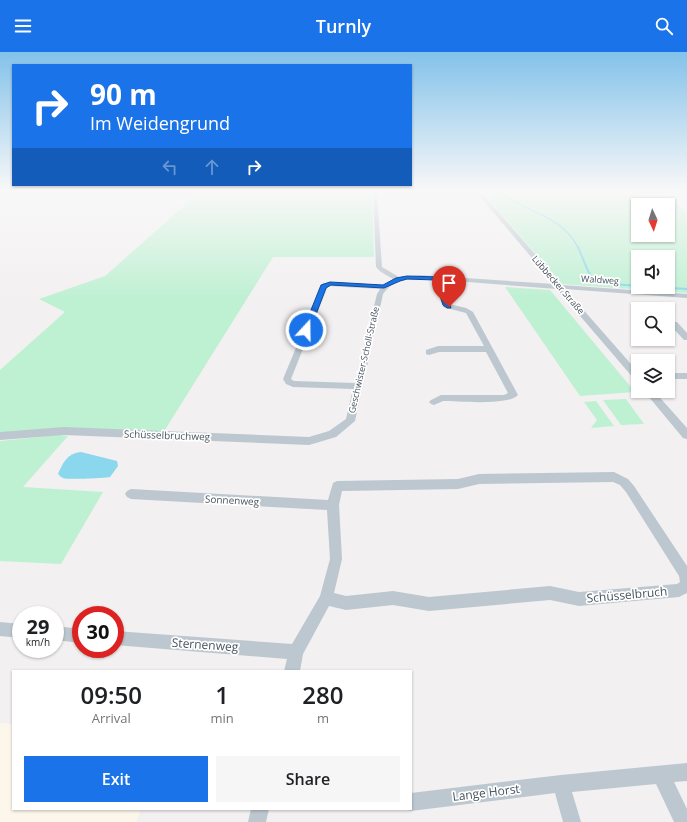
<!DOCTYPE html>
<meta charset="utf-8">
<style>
:root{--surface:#fff;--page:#f6f6f6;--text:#202124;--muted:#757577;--accent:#1a73e8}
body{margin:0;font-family:"Open Sans",sans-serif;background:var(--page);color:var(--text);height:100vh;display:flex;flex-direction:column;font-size:15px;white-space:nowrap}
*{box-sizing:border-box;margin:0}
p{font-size:13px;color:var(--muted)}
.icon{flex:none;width:22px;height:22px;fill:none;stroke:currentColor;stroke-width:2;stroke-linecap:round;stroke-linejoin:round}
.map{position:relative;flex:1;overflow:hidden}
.panel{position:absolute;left:12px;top:618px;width:400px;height:140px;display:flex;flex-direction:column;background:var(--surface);border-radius:0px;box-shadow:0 1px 3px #0004}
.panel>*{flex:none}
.hud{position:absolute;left:12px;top:12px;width:400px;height:122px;border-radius:0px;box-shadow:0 1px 3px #0004;background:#1a73e8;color:#fff;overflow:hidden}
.needle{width:26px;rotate:176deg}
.tools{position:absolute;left:631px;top:146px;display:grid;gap:8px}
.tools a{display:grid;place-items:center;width:44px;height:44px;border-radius:0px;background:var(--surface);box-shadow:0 1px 3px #0004;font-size:20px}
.speed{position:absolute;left:12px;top:554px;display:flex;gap:8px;font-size:20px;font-weight:700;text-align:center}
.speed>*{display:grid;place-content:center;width:52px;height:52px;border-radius:50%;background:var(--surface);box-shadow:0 1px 3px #0004;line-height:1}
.speed small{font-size:10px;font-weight:400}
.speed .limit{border:6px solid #d22;background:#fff;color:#111}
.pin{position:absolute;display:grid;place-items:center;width:34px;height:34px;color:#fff;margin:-41px -17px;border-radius:50% 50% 50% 0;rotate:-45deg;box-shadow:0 0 4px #0007}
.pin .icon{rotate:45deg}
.me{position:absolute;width:44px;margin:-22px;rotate:21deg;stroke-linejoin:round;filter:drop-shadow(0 0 3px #0008)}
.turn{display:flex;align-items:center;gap:14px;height:84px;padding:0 12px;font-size:18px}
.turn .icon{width:52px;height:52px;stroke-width:2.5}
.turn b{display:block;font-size:28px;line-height:34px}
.lanes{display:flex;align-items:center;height:38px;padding:0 12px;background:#0003;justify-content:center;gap:20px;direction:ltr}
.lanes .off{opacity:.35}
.eta{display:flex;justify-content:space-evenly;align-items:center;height:68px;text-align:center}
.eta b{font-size:24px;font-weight:600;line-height:28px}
.primary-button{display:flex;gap:8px;margin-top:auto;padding:8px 12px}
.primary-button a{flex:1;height:46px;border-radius:0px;background:var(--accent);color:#fff;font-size:16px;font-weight:600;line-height:46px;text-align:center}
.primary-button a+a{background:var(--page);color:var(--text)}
header{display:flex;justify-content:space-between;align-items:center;height:52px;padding:0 12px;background:var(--accent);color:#fff;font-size:18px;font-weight:600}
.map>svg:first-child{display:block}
</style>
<header><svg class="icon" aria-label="menu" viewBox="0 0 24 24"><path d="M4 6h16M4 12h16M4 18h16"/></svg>Turnly<svg class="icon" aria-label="search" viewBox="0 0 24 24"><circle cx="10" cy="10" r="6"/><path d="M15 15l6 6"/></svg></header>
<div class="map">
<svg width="687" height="770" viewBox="0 0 687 770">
<rect width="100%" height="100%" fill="#f2f0f0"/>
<!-- commercial -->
<path fill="#fcf7ea" d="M0 671 13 672V757H141L136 770H0Z"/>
<!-- green -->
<path fill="#bef0d2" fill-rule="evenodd" d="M200 140H372L374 205H273L163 381H0V318L65 260 39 247 105 224Z
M482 140H656L687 160V241L562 232ZM638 153H668V183H638ZM638 205H668V235H638Z
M505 235 550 238 635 340 580 344Z
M626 347 644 372 621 373 603 348Z
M596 349 614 374 591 376 597 368 584 350Z
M59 383 68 384 23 435 103 440 61 512 0 509V389Z"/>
<!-- water -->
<path fill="#8bd7ed" d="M81 400 117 409 118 414 110 425C105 426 67 428 63 426 61 425 60 424 58 422 63 410 68 401 81 400Z"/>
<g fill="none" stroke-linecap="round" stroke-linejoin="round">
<!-- stream-far1 -->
<path stroke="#8bd7ed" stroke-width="1.5" d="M499 140C525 160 564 164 578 196"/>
<!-- stream -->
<path stroke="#8bd7ed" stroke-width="2" d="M578 195 588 219 595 231 687 237"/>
<!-- street -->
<path fill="#bdc7cf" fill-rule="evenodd" d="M373 140H377L382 215 399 225 421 223 554 232 476 140H481L562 233 687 242V246L565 237 638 320V329L635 328 557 237 441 228 449 252 466 256 473 260 518 343C509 354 457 349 443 349L434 353 431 352 429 350 431 348 441 343H504L508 341 486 300H439L429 303 426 302V298L438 294H484L466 261 443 255 434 228C416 227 395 224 383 242L355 369 336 385 309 393 64 383 0 388V380L64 375 309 385 329 379 346 367 353 337 293 335 286 332 283 327 323 231 383 233 393 227 381 220 376 215ZM328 234 380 237 377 242 355 331 294 329 291 327Z
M671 270H677L687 281V288H684L671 274Z
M668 321H687V327H668Z
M644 339H654L687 376V387L683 386Z
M614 420 628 427 634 434 687 514V541L679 545 579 554 550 548 429 559 393 553 346 558 329 554 303 602 300 619H284L287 607 115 593V579L292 592 320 544 330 507 327 458 131 447 127 445 125 442 127 439 131 437 328 448 333 431 337 429 458 427 479 422ZM613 430 620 433 626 440 679 524 680 530 677 532 579 540 550 534 429 545 393 539 346 544 334 541 342 507 339 453 342 439 458 437 479 432Z
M0 570 21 572V586L0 584Z
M55 574 81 577V591L55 588Z
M687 711V729L674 730 687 757V770H674L656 732 572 740 581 770H563L555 741 411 759 406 757H411V741L561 723Z
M251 757H269L266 770H248Z"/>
</g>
<!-- sky -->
<linearGradient id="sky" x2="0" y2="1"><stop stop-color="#83c2ea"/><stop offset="0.56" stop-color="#f9f8f8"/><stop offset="1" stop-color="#f9f8f8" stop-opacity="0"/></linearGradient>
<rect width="687" height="248" fill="url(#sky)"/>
<!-- route -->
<path fill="#1a73e8" stroke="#114b97" d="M407 224 439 225 451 256H447L443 253 435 228 407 227 400 229 384 236 331 233 326 236 310 278 306 280 303 278 321 233 330 230 383 233 396 226Z"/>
<g text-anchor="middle" stroke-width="3.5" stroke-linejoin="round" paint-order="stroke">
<!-- far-street labels -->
<g font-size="9" fill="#47535e" stroke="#fff">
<text transform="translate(600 228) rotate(4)" y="3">Waldweg</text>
<text transform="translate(558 233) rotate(49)" y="3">Lübbecker Straße</text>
<text transform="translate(364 308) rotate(-77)" y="3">Geschwister-Scholl-Straße</text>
</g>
<!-- street labels -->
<g font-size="10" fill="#47535e" stroke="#fff">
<text transform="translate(167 383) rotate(2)" y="4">Schüsselbruchweg</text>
<text transform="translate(232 448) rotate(3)" y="4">Sonnenweg</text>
</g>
<!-- near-street labels -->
<g font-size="12" fill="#47535e" stroke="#fff">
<text transform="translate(627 543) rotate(-5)" y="4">Schüsselbruch</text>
<text transform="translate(205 593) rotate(4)" y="4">Sternenweg</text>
<text transform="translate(486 741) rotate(-7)" y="4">Lange Horst</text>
</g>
</g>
</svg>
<div class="tools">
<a><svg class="needle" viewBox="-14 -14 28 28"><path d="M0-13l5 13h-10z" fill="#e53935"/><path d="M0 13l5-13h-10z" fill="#757577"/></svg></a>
<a><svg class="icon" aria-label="sound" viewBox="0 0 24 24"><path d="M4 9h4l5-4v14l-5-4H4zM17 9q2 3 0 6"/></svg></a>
<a><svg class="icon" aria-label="search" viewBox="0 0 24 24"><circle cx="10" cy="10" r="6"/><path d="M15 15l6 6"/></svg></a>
<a><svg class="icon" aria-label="layers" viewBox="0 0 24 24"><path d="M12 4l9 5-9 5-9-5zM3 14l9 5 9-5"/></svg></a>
</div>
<div class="speed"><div>29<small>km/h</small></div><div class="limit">30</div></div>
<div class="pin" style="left:449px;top:255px;background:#d93025"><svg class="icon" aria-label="arrive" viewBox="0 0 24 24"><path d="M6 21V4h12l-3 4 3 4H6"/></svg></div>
<svg class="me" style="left:306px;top:278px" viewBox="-20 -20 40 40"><circle r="17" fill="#1a73e8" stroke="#fff" stroke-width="3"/><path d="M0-11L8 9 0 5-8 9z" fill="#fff"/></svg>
<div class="hud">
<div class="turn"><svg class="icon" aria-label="right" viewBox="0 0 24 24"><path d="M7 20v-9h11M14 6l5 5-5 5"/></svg><div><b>90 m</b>Im Weidengrund</div></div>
<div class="lanes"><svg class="icon off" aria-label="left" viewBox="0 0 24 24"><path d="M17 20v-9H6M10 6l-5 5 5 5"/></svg><svg class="icon off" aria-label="ahead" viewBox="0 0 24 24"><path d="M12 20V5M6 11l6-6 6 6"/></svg><svg class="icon" aria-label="right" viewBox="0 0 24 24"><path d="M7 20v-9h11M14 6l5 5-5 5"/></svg></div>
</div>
<section class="panel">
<div class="eta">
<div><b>09:50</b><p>Arrival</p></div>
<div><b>1</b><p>min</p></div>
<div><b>280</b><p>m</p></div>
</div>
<div class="primary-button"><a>Exit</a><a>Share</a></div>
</section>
</div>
